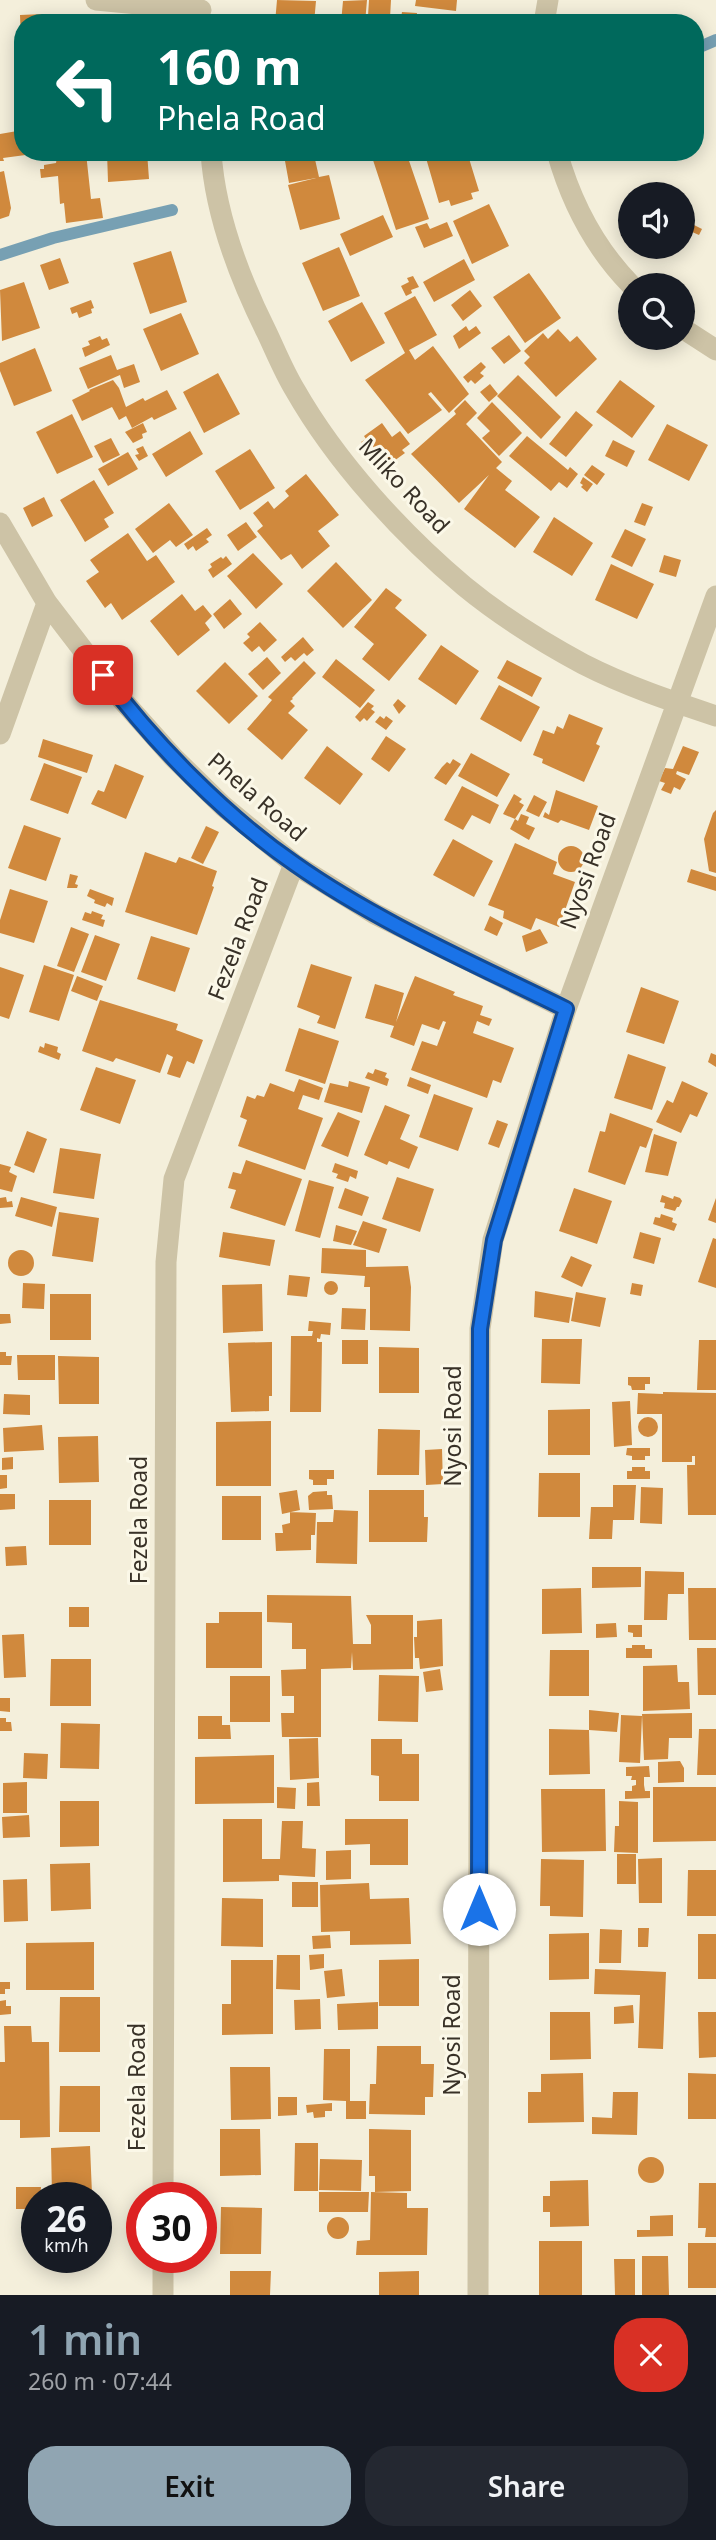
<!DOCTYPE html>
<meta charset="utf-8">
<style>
:root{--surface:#171b24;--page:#242831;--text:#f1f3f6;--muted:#9ea1a6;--accent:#90a5b2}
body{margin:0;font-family:"Noto Sans",sans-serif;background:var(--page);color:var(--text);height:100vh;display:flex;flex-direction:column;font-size:26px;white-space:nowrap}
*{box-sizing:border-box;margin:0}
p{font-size:23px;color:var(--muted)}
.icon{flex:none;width:38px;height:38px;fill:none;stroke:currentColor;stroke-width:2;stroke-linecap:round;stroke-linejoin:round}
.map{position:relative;height:2295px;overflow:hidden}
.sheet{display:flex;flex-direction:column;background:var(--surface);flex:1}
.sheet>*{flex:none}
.hud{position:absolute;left:14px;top:14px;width:690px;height:147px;border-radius:28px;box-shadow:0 4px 18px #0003;background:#00695c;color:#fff;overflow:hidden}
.buttons{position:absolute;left:618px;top:182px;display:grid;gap:14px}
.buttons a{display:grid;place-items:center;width:77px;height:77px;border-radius:50%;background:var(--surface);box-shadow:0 4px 18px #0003;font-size:35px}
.speed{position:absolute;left:21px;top:2182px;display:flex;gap:14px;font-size:35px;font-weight:700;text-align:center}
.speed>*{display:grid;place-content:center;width:91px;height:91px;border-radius:50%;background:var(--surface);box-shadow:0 4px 18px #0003;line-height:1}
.speed small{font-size:18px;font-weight:400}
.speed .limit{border:10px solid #d22;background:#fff;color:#111}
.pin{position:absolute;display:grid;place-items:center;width:60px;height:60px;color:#fff;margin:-30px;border-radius:14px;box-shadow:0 4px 10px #0006}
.me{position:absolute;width:77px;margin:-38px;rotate:0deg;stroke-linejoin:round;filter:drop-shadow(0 0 5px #0008)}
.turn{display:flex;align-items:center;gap:24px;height:147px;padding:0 28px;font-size:32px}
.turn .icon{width:91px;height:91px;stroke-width:2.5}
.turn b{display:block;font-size:49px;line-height:60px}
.round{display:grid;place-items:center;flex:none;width:74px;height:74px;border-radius:28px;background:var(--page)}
.headline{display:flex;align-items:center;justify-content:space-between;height:119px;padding:0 28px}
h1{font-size:42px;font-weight:600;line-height:52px;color:var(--accent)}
.button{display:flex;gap:14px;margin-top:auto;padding:14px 28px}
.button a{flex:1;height:80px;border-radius:28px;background:var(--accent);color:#111;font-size:28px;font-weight:600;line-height:80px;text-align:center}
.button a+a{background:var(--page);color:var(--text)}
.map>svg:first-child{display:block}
</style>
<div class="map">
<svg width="716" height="2295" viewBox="0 0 716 2295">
<rect width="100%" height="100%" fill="#f4efdb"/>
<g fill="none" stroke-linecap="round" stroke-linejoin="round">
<!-- stream -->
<path stroke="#77a0b3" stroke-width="12" d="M695 49 716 40
M246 153 253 152
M0 255 53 238 172 210"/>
</g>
<!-- building -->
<path fill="#d0893d" d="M277 0 316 1 314 23H275Z
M367 0 365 23H341L343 1Z
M369 0H391L390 18 368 16Z
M416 0H457L456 11 415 6Z
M402 12 417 13 416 23H400Z
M43 14V23H23V40L21 41 20 15Z
M228 17 251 19V23H228Z
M16 42 23 43V70H18Z
M23 130V152L33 154 3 158 4 161H0V134Z
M43 152H54V156L44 159Z
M58 152H65V156L86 153 91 199 100 198 103 218 66 223 64 203 60 204 58 176 41 178 40 169H44V165L56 163Z
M107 152H147L149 179 108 182Z
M387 152H406L429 219 396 230 372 157Z
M445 152H467L479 191 471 193 473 199 451 206 449 200 439 203 426 158Z
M314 155 319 177 329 175 340 219 300 230 288 185 316 178 289 183 285 161Z
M4 171 11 208 9 216 0 219V172Z
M489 204 509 246 472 264 453 221Z
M383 215 393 237 350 256 340 234Z
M686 221 702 229 699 235 683 228Z
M447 222 453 236 424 248 415 227 427 223 430 229Z
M339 247 360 296 323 311 302 263Z
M171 251 187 302 150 314 133 263Z
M60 258 69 283 49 290 40 265Z
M464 259 475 280 434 302 423 282Z
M529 273 561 318 525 343 493 297Z
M413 276 419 287 411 290 412 293 406 296 401 286 409 282 407 278Z
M24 282 40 328 2 341 0 290Z
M470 290 482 306 463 321 451 305Z
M415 296 437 335 409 350 415 360 433 346 469 394 449 413 431 392 428 394 442 410 408 434 365 380 405 353 384 313Z
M91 300 94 308 91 309 92 313 79 318 77 312 72 314 70 308Z
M362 302 385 343 351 362 328 321Z
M181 313 199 354 161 371 143 329Z
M466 326 469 331 476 326 481 333 459 349 453 336Z
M558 329 570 342 577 336 597 359 556 397 524 363 530 357 524 351 543 333 548 339Z
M509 335 521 351 504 364 491 348Z
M100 336 102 340 107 338 110 345 85 357 82 348 90 345 88 341Z
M35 348 52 391 14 406 0 371V363Z
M111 355 117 370 134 364 140 382 124 388 120 375 88 389 79 368Z
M481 362 486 367 480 373 484 376 475 384 471 380 468 383 463 377Z
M218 373 240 414 204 433 183 392Z
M518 375 561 417 541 439 497 396Z
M113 380 119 388 126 407 143 398 145 401 167 390 177 409 154 420 152 417 132 428 126 416 119 420 112 407 82 421 72 400 90 391 89 390Z
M620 380 655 406 632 438 596 412Z
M490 384 498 394 489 402 480 392Z
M465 400 477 413 466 424 502 462 496 468 512 481 505 490 540 517 515 548 464 509 489 475 459 503 411 454 456 414 454 411Z
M492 402 522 433 499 456 482 438 490 431 477 418Z
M576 411 593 425 566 457 549 444Z
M72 414 93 457 57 474 36 432Z
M143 423 147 432 142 434 143 438 133 443 125 432Z
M382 423 392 437 400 431 410 444 402 450 405 453 387 466 377 452 371 456 361 442 366 439 364 436Z
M667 424 708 445 689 481 648 460Z
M190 431 203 454 166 477 152 454Z
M527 436 568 470 570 467 578 474 567 488 559 482 551 491 509 456Z
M111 438 120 455 103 463 94 446Z
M613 440 635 451 627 467 605 456Z
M143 446 148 456 139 461 135 455 139 454 136 449Z
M250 449 275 488 240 510 215 471Z
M128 452 138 469 108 486 98 469Z
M592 465 605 474 597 485 584 475Z
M306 474 339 515 318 531 330 546 302 569 291 554 281 560 257 531 263 526 253 513 268 501 274 509 289 496 285 491Z
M583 477 593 484 587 492 581 487 583 485 580 483Z
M94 480 114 513 104 519 109 527 85 542 60 500Z
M44 497 53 516 32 527 23 508Z
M169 503 193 535 176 547 170 540 153 553 135 529Z
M642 503 653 507 645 526 634 522Z
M554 517 593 543 572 576 533 552Z
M246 522 257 537 238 551 227 535Z
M207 528 212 535 206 539 209 542 196 551 193 546 188 550 184 544Z
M625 529 646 539 632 567 611 557Z
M128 533 147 561 156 555 175 582 122 620 111 603 105 608 86 581 99 572 90 560Z
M253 553 283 584 256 609 227 576Z
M664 555 681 560 676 577 659 572Z
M226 556 232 564 213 578 208 570 212 567 210 564 221 557 223 559Z
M336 562 372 600 343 628 307 591Z
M611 564 654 584 637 619 595 600Z
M386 588 402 600 395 608 427 635 389 681 362 659 374 644 354 627Z
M182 594 195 611 203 605 212 616 205 623 210 630 178 656 150 621Z
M230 599 242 614 224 629 213 614Z
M260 622 277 640 264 652 259 646 252 652 243 643 250 637 247 634Z
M303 637 314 650 307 656 304 653 295 661 291 657 285 662 281 657Z
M441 645 479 671 456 705 418 679Z
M267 657 281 673 263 690 248 674Z
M336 659 375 690 360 708 322 677Z
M507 660 542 678 532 697 497 678Z
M304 661 316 673 292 698 293 699 290 701 295 706 288 713 308 730 282 760 247 729 272 700 268 697Z
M225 662 258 696 229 724 196 691Z
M499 685 540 707 521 742 480 719Z
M398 699 406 706 399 714 393 705Z
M368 702 374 706 371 709 375 712 367 721 364 718 360 722 355 717Z
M569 714 603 728 596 744 600 746 584 782 542 763 543 759 533 755 543 730 554 734 557 726 563 729Z
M380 716 384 719 386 716 393 721 386 730 375 722Z
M386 736 406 749 389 772 371 759Z
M43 739 93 755 87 773 38 757Z
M327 746 363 774 340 805 304 778Z
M683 746 699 752 689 775 677 771 676 774 686 779 680 790 674 787 671 794 661 790 665 783 659 781 665 768 673 769Z
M471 753 510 774 497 797 458 776Z
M453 759 461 764 446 785 434 778 442 767 447 762 450 764Z
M44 763 82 777 68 814 30 800Z
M115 764 144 776 126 819 91 804 98 790 104 792Z
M462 786 499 805 490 824 472 815 463 830 444 820Z
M556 790 598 806 589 830 561 820 558 823 543 817 545 812 549 815Z
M514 794 522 799 519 802 524 805 515 819 518 821 521 814 529 817 526 824 535 828 529 840 510 829 515 819 503 814Z
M534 795 547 802 539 817 526 811Z
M716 810V873L709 871 704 839 713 813Z
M24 825 61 838 46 881 8 868Z
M206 826 219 832 203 864 191 858Z
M453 839 493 861 474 897 433 875Z
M515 843 557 862 553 874 575 882 559 927 536 918 531 930 503 918 504 911 488 905Z
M558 859a13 13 0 1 1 26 0a13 13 0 1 1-26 0Z
M145 852 176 863 179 857 217 871 212 886 214 887 197 935 125 912Z
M691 869 716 877V891L687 882Z
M70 874 78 876 75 884 78 885 77 888H67Z
M10 889 48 901 34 943 0 933V920Z
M90 889 114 898 112 906 107 903 105 907 94 903 95 900 87 896Z
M92 911 103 915 101 919 105 920 103 927 82 920 85 912 91 914Z
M490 916 503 923 497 936 484 930Z
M71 927 89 934 74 972 57 966Z
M540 929 548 943 526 952 522 936Z
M95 935 120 944 106 981 81 972Z
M151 936 190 948 175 992 137 979Z
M311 964 352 977 335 1029 317 1023 320 1016 297 1007Z
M44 965 74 975 59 1021 29 1012Z
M0 967 24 975 9 1019 0 1016Z
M77 976 103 986 97 1001 71 991Z
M415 976 455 992 453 995 483 1006 480 1015 492 1019 489 1026 477 1021 473 1033 514 1048 501 1083 493 1080 487 1098 411 1070 422 1041 437 1046 446 1022 443 1021 439 1030 422 1024 414 1046 390 1037 394 1026 365 1018 375 984 404 993 396 1022Z
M641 987 679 1001 664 1044 626 1032Z
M100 1000 178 1024 176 1030 203 1040 194 1064 187 1061 180 1078 167 1074 173 1057 167 1054 160 1073 116 1058 113 1062 82 1051Z
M299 1028 339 1041 325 1084 285 1071Z
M45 1043 58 1047 57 1052 61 1054 59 1060 38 1052 40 1046 44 1048Z
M711 1053 716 1055V1067L708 1062Z
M628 1054 666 1067 652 1110 614 1098Z
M96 1067 136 1080 120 1124 80 1110Z
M375 1069 387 1073 385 1077 389 1079 387 1086 365 1078 368 1072 373 1074Z
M410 1077 431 1085 428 1094 407 1086Z
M299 1079 323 1088 319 1100 303 1095 298 1109 323 1118 305 1170 238 1146 247 1120 240 1117 247 1096 255 1099 257 1095 264 1097 270 1083 294 1092Z
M349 1081 370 1087 362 1113 324 1102 330 1083 348 1087Z
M682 1081 708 1093 697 1117 690 1114 681 1133 656 1122 667 1100 673 1103Z
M434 1094 473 1108 458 1151 419 1137Z
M385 1105 410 1115 400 1139 418 1147 409 1169 389 1161 387 1165 364 1155Z
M338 1112 360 1121 348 1157 321 1146Z
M610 1113 653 1129 646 1148 640 1146 625 1185 588 1172 600 1131 605 1132Z
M497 1120 508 1124 499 1148 488 1144Z
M27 1131 47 1139 34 1173 14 1165Z
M654 1134 677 1142 668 1176 645 1172Z
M60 1148 101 1154 94 1199 53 1193Z
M246 1160 302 1179 285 1226 230 1208 236 1190 228 1188 233 1172 241 1174Z
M335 1163 358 1171 356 1179 350 1176 348 1182 336 1178 338 1174 332 1172Z
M0 1164 11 1167 9 1172 17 1176 12 1192 0 1189Z
M397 1177 434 1189 420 1232 382 1219Z
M309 1180 334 1187 320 1238 295 1231Z
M345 1188 369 1197 362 1216 338 1208Z
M574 1188 612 1201 597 1244 559 1231Z
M662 1195 673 1199 674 1196 680 1198 682 1201 679 1207H677L675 1211 664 1208 665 1203 660 1202Z
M6 1197 7 1202 12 1201 13 1207 0 1208V1198Z
M21 1197 57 1207 52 1227 15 1216Z
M716 1198V1223L708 1220Z
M59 1212 99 1218 93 1262 52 1256Z
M661 1214 673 1218 672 1222 677 1224 674 1231 653 1224 655 1217 660 1218Z
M363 1221 387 1229 379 1253 353 1245Z
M336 1225 357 1231 351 1245 333 1241Z
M223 1232 275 1240 270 1266 219 1257Z
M640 1232 661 1238 654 1264 633 1258Z
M713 1238 716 1239V1288L698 1282Z
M322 1248 366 1250V1267L408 1266 411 1287 410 1331 370 1330V1287H364L365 1276 321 1273Z
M8 1263a13 13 0 1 1 26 0a13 13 0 1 1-26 0Z
M571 1256 592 1265 582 1287 561 1277Z
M289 1275 310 1277 307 1297 287 1295Z
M324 1288a7 7 0 1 1 14 0a7 7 0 1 1-14 0Z
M23 1283 45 1284 44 1309 22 1308Z
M632 1283 643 1285 641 1296 630 1294Z
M262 1284 263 1331 223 1333 222 1285Z
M535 1291 573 1298 569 1323 534 1317Z
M576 1292 606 1298 600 1327 571 1321Z
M50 1294H91V1340H50Z
M342 1308 366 1309 365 1330 341 1329Z
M0 1314H10L11 1323 0 1324Z
M309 1321 331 1323 330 1335 321 1334 320 1339 317 1338V1342H322L321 1412H290L291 1336H312L313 1331H308Z
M542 1339H582L580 1384 541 1383Z
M342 1340H368V1364H342Z
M699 1340H716V1390H697Z
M272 1342V1396H269V1411L231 1412 228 1343Z
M379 1347 419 1348V1393H379Z
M0 1352H6V1356H12L11 1365H0Z
M17 1355H55V1380H18Z
M58 1356 99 1357V1404H59Z
M628 1377H650V1384H645V1390H632L631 1386 628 1385Z
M663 1392 716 1393V1515H688L687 1465H695V1456H692V1462H662V1414H637L638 1393 663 1394Z
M4 1394 30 1395V1415L3 1414Z
M630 1401 632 1445 614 1447 612 1402Z
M590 1409V1455H548V1410Z
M638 1427a10 10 0 1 1 20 0a10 10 0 1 1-20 0Z
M271 1421V1486H216V1422Z
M42 1425 44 1450 4 1452 3 1428Z
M378 1429 420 1430 419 1475H377Z
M98 1436 99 1482 59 1483 58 1437Z
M627 1448H650V1456H645V1460H632V1456L626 1455Z
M442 1449 443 1484 426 1485 425 1450Z
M13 1457V1469L2 1470V1458Z
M632 1467H645V1471H650V1479H627V1471H632Z
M309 1470H334V1479H327V1485H313V1480L309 1479Z
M539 1473H580V1517H538Z
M0 1475H7V1488L0 1489Z
M613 1485H636L634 1520H613L612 1539H589L591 1507H613Z
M641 1487 663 1488 662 1524 640 1523Z
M297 1490 300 1510 282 1514 279 1493Z
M369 1490H424V1517H428L427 1542H369Z
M327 1491V1495H332L333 1509 309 1510 308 1496 313 1492Z
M0 1494H15V1509L0 1510Z
M222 1496H261V1540H222Z
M49 1500H91V1545H49Z
M334 1510 358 1511 357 1564 316 1563 317 1522H333Z
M290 1512 316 1513 315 1535H311V1550L276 1551 275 1533H283L282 1525 290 1523Z
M26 1546 27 1565 6 1566 5 1547Z
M592 1567H641V1587L592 1588Z
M645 1571 684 1572V1594H668L667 1620H644Z
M581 1588 582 1633 542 1634V1589Z
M688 1588H716V1640H689Z
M267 1595 351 1596 353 1644H371V1625L366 1615H413V1669L353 1670 352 1652 351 1668 321 1669V1737H282L281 1713H294V1696H282L281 1670 306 1669V1649H292V1623L267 1622Z
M69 1607H89V1627H69Z
M219 1612H262V1668H206V1623H219Z
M442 1619 443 1666 420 1669 419 1658H415L414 1637H417V1621Z
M616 1623 617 1637 596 1638V1624Z
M628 1625H642V1637H633V1633L628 1632Z
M24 1634 26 1677 4 1678 2 1635Z
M632 1645H645V1649H652V1658H626V1648H632Z
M697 1648H716V1695H698Z
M550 1650H589V1696H549Z
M51 1659H91V1706H50Z
M677 1665 678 1682H689L690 1709 643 1711V1666Z
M440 1669 443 1690 426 1692 423 1672Z
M379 1675 419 1676 418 1722 378 1721Z
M230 1676H270V1722H230Z
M0 1698H10V1712L0 1711Z
M589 1710 619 1713 617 1732 589 1730Z
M692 1713V1738H669L668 1759 644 1760 642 1714Z
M621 1715 642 1716 640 1763 619 1762Z
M198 1716H222V1725H230L231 1739H198Z
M0 1718H6V1722H11L12 1731H0Z
M61 1723 100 1724 99 1769 60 1768Z
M549 1729 589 1730 590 1774 549 1775Z
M699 1729H716V1775H697Z
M318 1738 319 1778 290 1780 289 1739Z
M371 1739H402V1754H419V1801H379V1776L371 1775Z
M24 1753 48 1754 47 1779 23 1778Z
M274 1755V1803L195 1804V1757Z
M680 1761 684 1768V1782L658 1783V1762Z
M649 1766 650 1777H644V1785L645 1791H650V1798L625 1799V1791H632V1786L636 1785V1780H631L632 1776H626V1767Z
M27 1782V1813H3V1783Z
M319 1782 320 1806H307V1783Z
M277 1787 296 1788 295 1809 277 1808Z
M653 1787H716V1841L653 1842Z
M541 1789H605L606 1851 542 1852Z
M60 1801H99V1846L60 1847Z
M619 1801 638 1802V1853L614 1852 615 1826H619Z
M29 1815 30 1837 3 1838 2 1817Z
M223 1819H262V1859H280L282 1821H303L302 1848 316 1849 315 1877 279 1875V1881L223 1882Z
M345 1819H408V1865H370V1844L345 1845Z
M351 1850V1879L326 1880V1851Z
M617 1854H636V1884H617Z
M662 1858V1903H639L638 1859Z
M541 1859 584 1860 583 1917 550 1916V1906H540Z
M90 1863 91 1909 51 1911 50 1864Z
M688 1870H716V1916H687Z
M27 1879 28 1921 4 1922 3 1880Z
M292 1882H318V1907H292Z
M369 1883 370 1899 409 1898 411 1944 350 1945V1931L321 1932 320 1885Z
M222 1898 263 1899V1947L221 1946Z
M638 1928H649L648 1947H638Z
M600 1929 622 1930 621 1963H599Z
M589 1933V1979L549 1980V1934Z
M698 1934H716V1979H698Z
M330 1935 331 1948 313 1949 312 1936Z
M94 1942V1990H26V1943Z
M324 1954V1968L310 1970 309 1955Z
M277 1955H300V1990L276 1989Z
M419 1959V2006H379V1960Z
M231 1960H273V2034L222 2035V2004H231Z
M342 1969 345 1996 327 1998 324 1971Z
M595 1969 666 1972 663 2049 638 2048 640 1995 594 1994Z
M0 1982H10V1989H5V1994H0Z
M60 1997H100V2052H59Z
M320 1999 321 2029 295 2030 294 2000Z
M6 2000V2006H11V2014L0 2015V2001Z
M378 2002V2029L338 2030 337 2004Z
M633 2005 634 2023 614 2024V2007Z
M550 2012H590L591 2059 550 2060Z
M698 2012H716V2057L699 2058Z
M4 2026H31L32 2042H49L50 2137 20 2138V2120H0V2062H5Z
M377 2046H421V2064H434L433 2097H425V2115L369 2114 370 2084H376Z
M324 2049H350V2101H366V2119H346V2101L323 2100Z
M230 2067H270L271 2119 231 2120Z
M583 2073 584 2122 528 2123V2092H541V2074Z
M688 2073 716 2074V2119H688Z
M60 2086H100V2132H59Z
M613 2092H638L637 2135 592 2134V2117L612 2118Z
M278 2097H297V2115L278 2116Z
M332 2103V2111H325V2117L314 2118 313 2112 307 2113 306 2105Z
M220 2129H260L261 2175 220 2176Z
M369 2129 411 2130V2191L375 2192V2176H369Z
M295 2143H318V2191H294Z
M90 2146 92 2194 52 2195 51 2148Z
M638 2170a13 13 0 1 1 26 0a13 13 0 1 1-26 0Z
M320 2159 362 2160 361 2191 319 2190Z
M588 2180 589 2226 550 2227V2212H543V2196H550V2181Z
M699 2183H716V2237H705L706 2228H698Z
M16 2187H41L40 2198H37V2209H16Z
M319 2192H369L368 2212H319Z
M371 2192 407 2193V2208H428L427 2255H356L357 2241 370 2240Z
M221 2207 262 2208 261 2254H220Z
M673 2215V2236L637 2237V2230H650V2216Z
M327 2228a11 11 0 1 1 22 0a11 11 0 1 1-22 0Z
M539 2241H582V2295H539Z
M688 2243H716V2288H688Z
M642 2256H668L669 2295H642Z
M49 2258H90V2264L49 2263Z
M614 2259H635V2295H615Z
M230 2271H271L270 2295H230Z
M419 2271V2295H379V2272Z"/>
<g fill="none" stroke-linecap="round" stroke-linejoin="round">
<!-- street -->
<path stroke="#cdc3a6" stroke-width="21" d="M96 0 201 10
M544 23 548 0
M211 152C215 215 239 277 267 333 276 352 284 372 295 390 336 462 401 533 464 586 498 614 544 643 583 664 626 686 671 701 716 716
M557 152C571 202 595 248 631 285
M682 328 716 350
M0 523 47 603 116 693 173 757 223 806 294 864 375 914 566 1009
M0 734 47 603
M163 2198 166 1262 174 1179 294 864
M163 2295V2258
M478 2295 480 1329 493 1240 566 1009 716 596"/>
</g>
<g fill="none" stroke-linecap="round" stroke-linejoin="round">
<!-- route casing -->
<g stroke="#114b97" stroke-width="18">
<path id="route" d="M103 675C155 744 224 815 295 864 379 923 475 964 566 1009L494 1240 480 1329 479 1909"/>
</g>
<!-- route -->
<use href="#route" stroke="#1a73e8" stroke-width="12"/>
</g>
<g text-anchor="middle" stroke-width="6" stroke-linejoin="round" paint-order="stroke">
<!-- street labels -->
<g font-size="23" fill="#383127" stroke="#fbf8e8">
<text transform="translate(404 486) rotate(47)" y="8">Mliko Road</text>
<text transform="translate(257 797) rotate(41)" y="8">Phela Road</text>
<text transform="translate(588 871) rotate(-70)" y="8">Nyosi Road</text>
<text transform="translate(238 939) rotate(-69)" y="8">Fezela Road</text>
<text transform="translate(453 1426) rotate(-90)" y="8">Nyosi Road</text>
<text transform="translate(139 1520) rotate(-90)" y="8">Fezela Road</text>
<text transform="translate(452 2035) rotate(-90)" y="8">Nyosi Road</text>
<text transform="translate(137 2087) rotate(-90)" y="8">Fezela Road</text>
</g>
</g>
</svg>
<div class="buttons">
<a><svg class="icon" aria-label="sound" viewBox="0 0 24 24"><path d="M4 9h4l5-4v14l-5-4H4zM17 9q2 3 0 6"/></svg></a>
<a><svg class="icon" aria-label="search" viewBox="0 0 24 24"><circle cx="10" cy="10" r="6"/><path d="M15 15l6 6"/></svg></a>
</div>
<div class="speed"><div>26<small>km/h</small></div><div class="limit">30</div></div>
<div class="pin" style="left:103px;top:675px;background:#d93025"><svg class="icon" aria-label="arrive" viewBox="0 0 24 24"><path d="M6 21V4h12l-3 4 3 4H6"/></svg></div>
<svg class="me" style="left:479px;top:1909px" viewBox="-20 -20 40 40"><circle r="19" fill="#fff"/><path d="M0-13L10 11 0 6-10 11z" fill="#1a73e8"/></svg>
<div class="hud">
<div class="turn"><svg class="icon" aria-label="left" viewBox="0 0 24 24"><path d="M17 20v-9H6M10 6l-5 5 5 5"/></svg><div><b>160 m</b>Phela Road</div></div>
</div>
</div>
<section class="sheet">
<div class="headline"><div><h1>1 min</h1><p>260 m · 07:44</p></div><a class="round" style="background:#d93025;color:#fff"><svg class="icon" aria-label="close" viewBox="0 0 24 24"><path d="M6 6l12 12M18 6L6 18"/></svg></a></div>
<div class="button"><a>Exit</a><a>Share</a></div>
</section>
